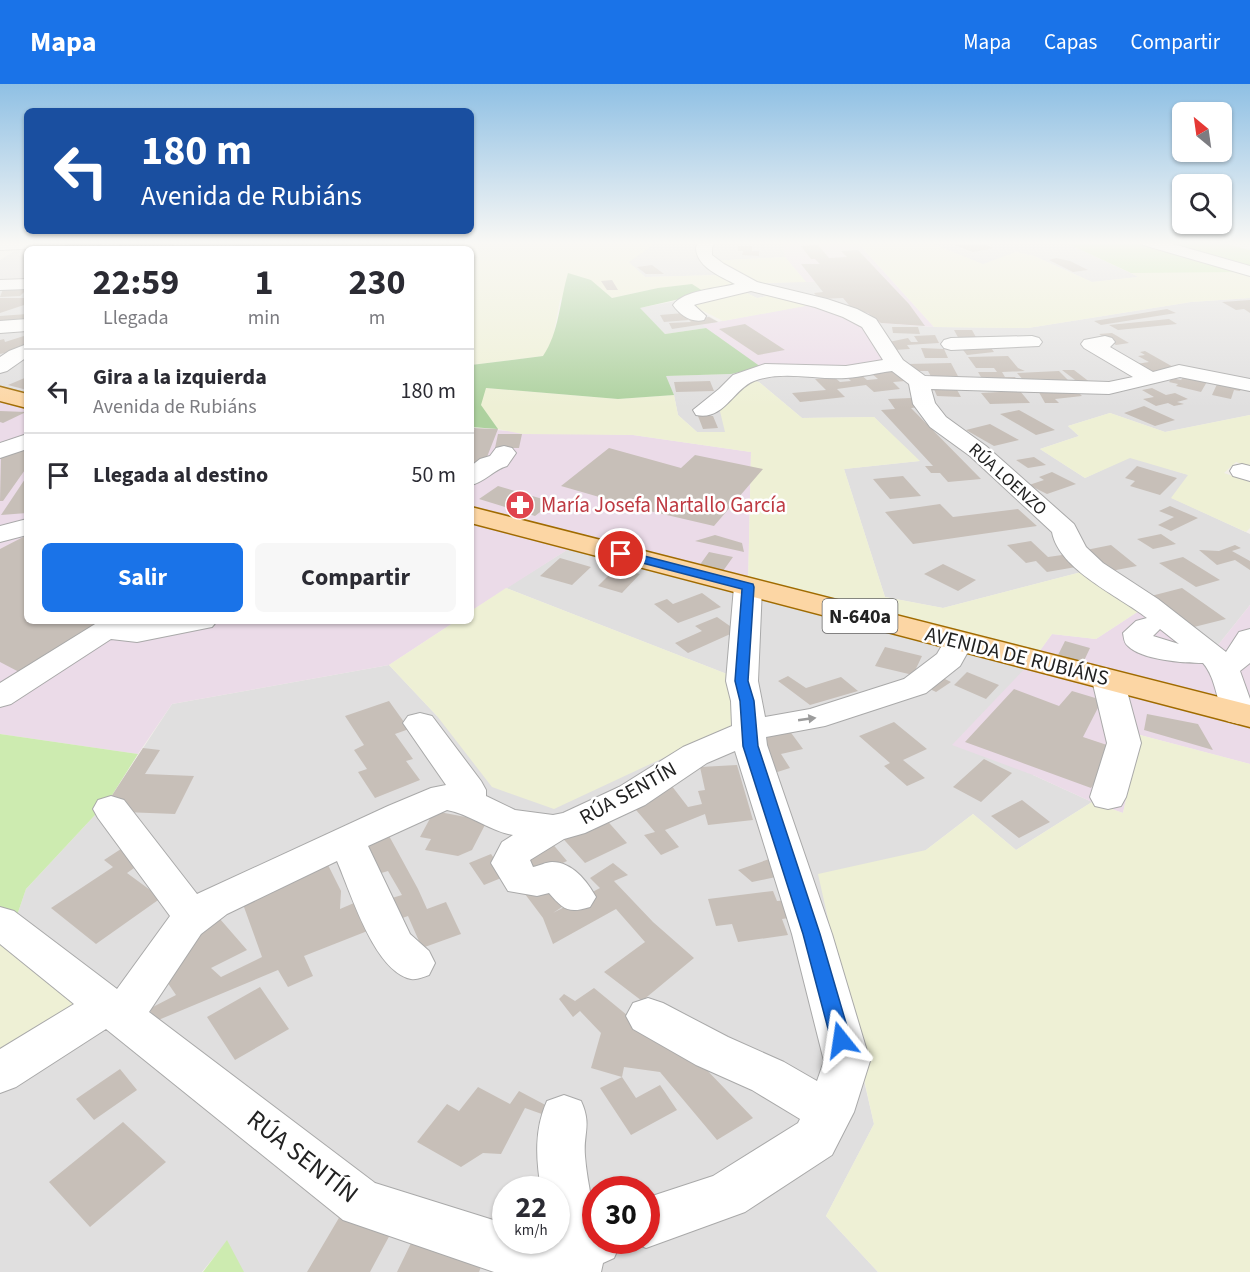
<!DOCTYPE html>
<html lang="es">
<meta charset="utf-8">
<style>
:root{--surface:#fff;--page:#f7f7f7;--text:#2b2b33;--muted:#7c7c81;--line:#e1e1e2;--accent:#1a73e8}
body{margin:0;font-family:"Source Sans 3",sans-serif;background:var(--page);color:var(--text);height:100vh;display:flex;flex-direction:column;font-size:22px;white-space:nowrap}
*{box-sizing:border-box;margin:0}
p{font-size:20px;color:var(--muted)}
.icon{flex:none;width:33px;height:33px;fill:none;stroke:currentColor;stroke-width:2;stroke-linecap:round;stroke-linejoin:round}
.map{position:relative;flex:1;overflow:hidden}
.details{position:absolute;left:24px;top:162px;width:450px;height:378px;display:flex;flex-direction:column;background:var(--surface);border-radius:9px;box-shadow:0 2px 4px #0004}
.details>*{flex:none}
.top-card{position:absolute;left:24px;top:24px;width:450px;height:126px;border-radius:9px;box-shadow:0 2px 4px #0004;background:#1a4fa0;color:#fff;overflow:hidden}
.needle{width:39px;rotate:331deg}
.fabs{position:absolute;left:1172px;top:18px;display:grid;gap:12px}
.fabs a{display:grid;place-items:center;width:60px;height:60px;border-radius:9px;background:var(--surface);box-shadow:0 2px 4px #0004;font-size:30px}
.speed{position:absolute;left:492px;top:1092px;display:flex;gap:12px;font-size:30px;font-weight:700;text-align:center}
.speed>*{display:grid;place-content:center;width:78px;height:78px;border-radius:50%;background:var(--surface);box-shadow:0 2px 4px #0004;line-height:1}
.speed small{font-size:15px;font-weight:400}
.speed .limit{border:9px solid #d22;background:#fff;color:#111}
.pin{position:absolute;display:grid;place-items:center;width:51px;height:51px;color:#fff;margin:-26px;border:3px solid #fff;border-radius:50%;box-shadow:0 2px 6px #0007}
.me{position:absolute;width:66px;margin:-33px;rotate:345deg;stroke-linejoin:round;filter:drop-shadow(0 0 4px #0008)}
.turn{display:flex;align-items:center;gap:21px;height:126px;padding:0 18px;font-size:27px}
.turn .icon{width:78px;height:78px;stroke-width:2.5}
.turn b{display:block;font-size:42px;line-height:51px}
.eta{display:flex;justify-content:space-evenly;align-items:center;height:102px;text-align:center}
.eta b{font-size:36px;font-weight:700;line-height:42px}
.cta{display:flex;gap:12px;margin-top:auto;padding:12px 18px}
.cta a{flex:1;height:69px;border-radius:9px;background:var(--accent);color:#fff;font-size:24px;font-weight:700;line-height:69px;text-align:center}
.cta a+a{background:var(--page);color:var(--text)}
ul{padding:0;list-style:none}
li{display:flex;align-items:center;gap:18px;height:84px;padding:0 18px;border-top:2px solid var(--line)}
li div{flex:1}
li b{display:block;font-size:22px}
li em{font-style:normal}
header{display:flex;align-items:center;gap:36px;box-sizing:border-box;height:84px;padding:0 30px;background:var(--accent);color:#fff}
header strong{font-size:28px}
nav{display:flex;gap:33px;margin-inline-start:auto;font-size:21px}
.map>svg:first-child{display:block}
</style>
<header>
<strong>Mapa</strong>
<nav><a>Mapa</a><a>Capas</a><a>Compartir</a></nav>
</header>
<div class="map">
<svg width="1250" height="1188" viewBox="0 0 1250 1188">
<rect width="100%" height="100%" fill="#f2efe9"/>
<!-- residential -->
<path fill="#e0dfdf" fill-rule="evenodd" d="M0 158H257L254 164 260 165H27V317L0 310V176L24 161Z
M657 158H790L783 160 785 173 710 177 719 191 645 193 628 178Z
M928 158H1064L1139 193 1092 198 1034 172 1016 168 983 181Z
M829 197 853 226H860L881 239 934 243 1028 244 1191 218 1250 214V331L1165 348 1110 329 1068 342 1079 352 1040 365 1085 394 1130 373 1189 391 1172 414 1250 450V521L1211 570 1093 485 943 524 885 513 844 385 919 377 874 333 802 334 759 298 725 348H697L678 331 674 311 665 292 731 290 706 244 665 250 639 224 681 216 719 238 809 221 779 210 757 214 728 200Z
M578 459 1033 576V691L1092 718 1016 766 973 730 828 841 874 1040 826 1132 878 1188H243L227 1157 202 1188H0V982L12 846 26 805 109 716 172 620 389 581 437 632 732 592 506 504ZM506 1106H556V1156H506ZM596 1106H646V1156H596Z"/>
<!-- industrial -->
<path fill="#ebdbe8" d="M790 158H857L934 243 881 239 861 226H853L829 197 806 198 785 173 783 160Z
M811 221 819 222 862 241 875 266 888 280 864 284 761 283 702 241Z
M0 310 27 317V537H456L389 581 172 620 138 670 0 650Z
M471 344 520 348 633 351 751 368 748 503 578 459 471 527Z
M1148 521 1211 570 1250 521V680L1140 651 1123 729 1092 718 1033 691 952 661 1033 576 1052 550 1096 555Z"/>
<!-- farmland -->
<path fill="#eef0d5" d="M257 158H487V160L657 158 629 178 645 193 719 191 710 177 785 173 806 198 729 200 757 214 779 210 811 221 723 237 658 204 612 214 591 196 560 216 552 259 543 272 471 281V165H260L254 164Z
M857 158H928L983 180 1016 168 1034 172 1092 198 1138 193 1131 189 1250 188V214L1191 218 1028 244 934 243Z
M748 295 759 298 802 334 874 333 920 377 844 385 885 513 943 524 1093 485 1148 521 1096 555 1052 550 1033 576 748 503 751 368 633 351 522 350 498 345 477 316 486 304 618 315 674 311 678 331 697 348H725L719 323Z
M1110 329 1165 348 1250 331V383L1236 378 1224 389 1250 398V444L1246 448 1171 414 1188 391 1130 374 1085 394 1040 365 1079 352 1068 342Z
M506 504 732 592 736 640 554 725 492 703 437 632 389 581 456 537H471V527Z
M1140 651 1250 680V1188H878L826 1132 874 1040 818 790 926 766 973 730 1016 766 1092 718 1123 729Z
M0 840 84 930 0 982Z"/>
<!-- grass -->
<path fill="#cdebb0" d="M1064 158H1218L1250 166V188L1131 189Z
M0 650 138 670 109 716 26 805 12 846 0 840Z
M227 1156 244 1188H203Z"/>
<!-- forest -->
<path fill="#add19e" d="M568 189 591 196 612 214 658 204 692 200 706 209 640 224 665 250 706 244 761 283 731 290 666 292 674 311 618 315 486 304 481 321 498 345 471 343V281L543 272C559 249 560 216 568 189Z"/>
<!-- building -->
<path fill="#c7bfb8" d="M217 158 207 162 188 163 190 159Z
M252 158 249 160V164L222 165 239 161 237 159Z
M946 158H989L993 160 986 161 994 164 973 168Z
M818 161 829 174 847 173 841 167 858 166 909 220 925 242 881 239 868 229 853 226 843 214 819 215 814 209 823 208 801 180H820L815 175H811L801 162Z
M738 162H752V167H759V172L742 171 743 167H738Z
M1056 174 1070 177 1088 186 1073 188 1049 176Z
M652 181 664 190H646L637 183Z
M612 196 618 206H607L601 197Z
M3 205H27L20 212 0 213Z
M0 214H27V220L0 229Z
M1250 216V229L1244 225 1236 226 1222 218Z
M1167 225 1176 229 1101 241 1094 237Z
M684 229 689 236 664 238 660 231Z
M27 230V239L0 238V232Z
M709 233 718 238 672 245 669 239 691 238 689 236Z
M1169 235 1177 240 1118 246 1109 241Z
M745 240 785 266 758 271 719 245Z
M892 243H918L920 250 893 249Z
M954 246H972L978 257H960Z
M1112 249 1129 259 1116 261 1099 250Z
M27 251V264L0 270V256L4 255 5 258Z
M935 251 939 259 907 261 910 265 894 266 889 258 908 254 911 258H918L914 252Z
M989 261 994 268 967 271 960 262Z
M921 264 944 265 948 274H925Z
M1145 267 1175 284 1144 289 1130 281 1149 278 1138 272 1145 271 1140 268Z
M1008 272 1018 284 1025 287 1002 288 1005 293H1015L1019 298H984L978 288H997L994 284H976L968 273Z
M951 279 960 296H933L928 287H917L907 280Z
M1062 286H1074L1091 299H1079Z
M893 287 905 297 893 298 900 305 874 308 866 301 837 305 845 313 800 318 792 309 826 306 815 295 834 293 840 298 851 297 845 291 859 289 867 296 878 295 871 289Z
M1059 287 1068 296 1025 298 1017 289Z
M1185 291 1208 296 1201 308 1176 302 1178 300 1169 298 1172 294 1181 296Z
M27 293V306L8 301Z
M710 297 714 307 676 308 674 298Z
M1218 298 1242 302 1240 307 1234 306 1231 315 1212 311Z
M933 303 956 304 961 313 937 312Z
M1036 303 1075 305 1082 312 1055 315 1059 319H1045Z
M1152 304 1166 311 1175 309 1188 315 1177 318 1184 320 1174 322 1168 319 1156 322 1143 315 1154 313 1142 306Z
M1020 307 1030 319 990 320 981 309Z
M911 314 919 323 911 324 981 395 948 398 940 389H931L925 382H933L881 326 895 325 888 315Z
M1144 322 1175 336 1155 342 1124 329Z
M1019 326 1055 346 1036 351 1000 330Z
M0 327 26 328 3 339 0 338Z
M698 332H713L718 344 703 345Z
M990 340 1019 356 994 362 966 346Z
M471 344 498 345 487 373 471 387V346H475Z
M498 350H522L519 364H495Z
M609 364 681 384 695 371 763 385 714 442 641 425 561 402Z
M27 365V383L3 417H0L1 372Z
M1034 373 1046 381 1028 384 1016 376Z
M1137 382 1177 394 1160 411 1130 402 1135 397 1125 394Z
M1052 388 1076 400 1047 410 1029 401 1044 396 1039 393Z
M27 392V429L1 431Z
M903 392 921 412 890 415 873 395Z
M498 402 553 418 535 432 479 415Z
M940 420 953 433 1018 425 1037 442 913 460 885 428Z
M1170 422 1198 434 1171 447 1158 441 1174 433 1159 427Z
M1161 450 1176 460 1153 465 1137 455Z
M27 451V537H108L21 589 0 578V465Z
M715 451 742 459 744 468 695 457Z
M1031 457 1048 473 1062 471 1076 483 1047 488 1036 477 1026 479 1007 461Z
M1111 461 1137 482 1111 487 1086 466Z
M1235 461 1241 464 1232 467 1250 477V486L1235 476 1217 481 1199 466 1219 467Z
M709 468 733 473 723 487 699 482Z
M1183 473 1220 496 1196 503 1159 479Z
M560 474 591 483 572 501 540 492Z
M943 480 976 496 958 507 924 490Z
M616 484 640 490 622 509 598 502Z
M1182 504 1226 535 1194 543 1151 512Z
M702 509 721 523 678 539 654 520 667 515 673 520Z
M717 533 737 547 688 569 675 559 702 547 695 542Z
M1065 557 1090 564 1083 579 1058 571Z
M885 563 922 572 913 591 875 582Z
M967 588 999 601 986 615 954 601Z
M937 591 951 598 936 608 922 601Z
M788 592 806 604 841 593 858 607 810 621 778 597Z
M1014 605 1059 622 1072 607 1102 616 1083 653 1119 665 1091 704 965 658Z
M389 617 409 645 395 650 413 675 406 677 420 696 375 714 358 688 367 685 354 666 364 661 345 632Z
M1147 630 1198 640 1213 666 1144 646Z
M894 638 927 665 903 676 925 694 907 702 884 682 890 679 859 652Z
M789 646 803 665 781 670 790 684 771 690 764 654Z
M143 664 160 666 145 690 194 692 175 730 124 728 109 716Z
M984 675 1012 689 981 718 953 703Z
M737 681 753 736 708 741 705 730 665 746 679 763 661 771 644 751 655 748 636 726 634 716 668 697 688 723 702 720 698 707 705 706 700 683Z
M1022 716 1050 738 1019 754 991 732Z
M434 727 487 737 472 766 458 772 425 766 431 755 420 753Z
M603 732 627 759 585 779 557 748Z
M388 750 418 805 427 825 446 818 461 850 422 864 408 832 391 838 382 817 402 811 388 787 378 790 361 760Z
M551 758 567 777 533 793 518 773Z
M124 763 144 777 127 789 161 814 96 860 51 824 113 783 104 776Z
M491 770 506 792 484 801 469 779Z
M778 772 785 791 752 798 738 786Z
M613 779 628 791 614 797 653 838 694 874 642 917 604 888 645 858 616 825 553 860 543 834 525 810 555 798 568 819 553 829 600 804 590 794Z
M328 781 341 807 340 825 354 819 346 801 356 797 375 844 304 872 313 892 288 903 278 886 156 937 149 925 176 911 163 892 213 827 247 866 211 884 221 893 262 873 240 812Z
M773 807 777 817 789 816 796 833 782 835 788 851 738 858 732 840 716 842 708 815Z
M260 903 289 945 235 976 207 933Z
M594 904 644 945 702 981 753 1034 717 1056 660 988 624 983 622 993 591 984 601 949 580 927 573 933 559 915 564 910 575 917Z
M120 985 137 1006 94 1036 76 1015Z
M622 993 636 1014 660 1001 677 1026 631 1051 600 1004Z
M478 1003 510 1020 519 1007 553 1025V1034L525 1024 501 1070 483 1069 461 1083 417 1058 447 1020 459 1027Z
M123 1038 166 1078 90 1143 49 1098Z
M343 1127 392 1147 370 1188H307Z
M415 1151 484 1175 479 1188H397Z"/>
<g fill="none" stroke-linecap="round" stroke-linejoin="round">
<!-- minor casing -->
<g stroke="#a9a9a9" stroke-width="2">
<path id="minor" d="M0 158H71L63 163 0 166Z
M104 158H123L114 165H95Z
M175 158H192L190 161 193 165H176L173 161Z
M700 158H716L712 163V171L724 180 757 198 827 215 857 225 876 235 903 276 925 292 1109 298 1133 293 1084 264 1081 260 1084 256 1105 252 1112 254 1115 258 1110 263 1153 288 1179 281 1250 295V307L1180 293 1109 310 931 305 935 319 946 333 986 362 1074 440 1086 463 1103 479 1158 515 1226 568 1239 548 1250 545V579L1240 587 1250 615V637L1239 640 1227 637C1216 620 1217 595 1203 579 1184 579 1142 576 1128 562 1124 559 1124 554 1123 549L1136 537 1147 534C1119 512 1059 486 1052 448L970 372 930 343 913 320 909 300 892 287C877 289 862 293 846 294 816 296 783 286 754 297 733 305 724 337 696 331L693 326 719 305 733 291 765 280 846 282 883 276 862 243 843 233 815 223 751 207 697 220 694 221 706 232 704 236C691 239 680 231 673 221 684 206 717 205 735 200 720 192 696 183 696 163ZM1160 545 1179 560 1153 552Z
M1141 158H1166L1250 182V192L1143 161Z
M27 195V205L0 206V196Z
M27 235V247L0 249V237Z
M1032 252 1039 254 1042 258 1039 262 951 266 944 264 941 260 944 256 951 254Z
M27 260V273L7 287 0 289V273L9 267Z
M27 350V365L0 374V359Z
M504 362 512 364 516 369 507 382C493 386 485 398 471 401V382L480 375 490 372 496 364Z
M1242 380 1250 382V397L1233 392 1230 387 1233 382Z
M27 435V451L0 458V442Z
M748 495 758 497 762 503 758 597 765 633 810 625 904 595 937 570 948 551 959 548 970 551 974 557 960 582 926 609 825 642 766 653 767 661 832 850 870 977 854 1028 832 1071 745 1128 646 1164 628 1156H646V1114L713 1092 798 1039 800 1035 752 1006 696 981 633 945 626 932 633 919 648 914 663 919 728 953 784 978 817 997 824 977 792 850 735 667 707 679 645 721 585 749 564 755 530 776 533 783C539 782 546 778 552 778 572 778 587 797 596 813L590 823C568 830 563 825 549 809L537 812 508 807 491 779 502 758 513 751C489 747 470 730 447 726L368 762 410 850 429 867 435 879 429 891C423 893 417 896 411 895 374 887 351 809 337 777L227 830 201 850 149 928 375 1099 506 1140V1156H556V1106H541C536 1075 534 1046 547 1017L564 1011 581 1017C592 1041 583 1049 585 1072 587 1101 596 1128 596 1156H622L614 1174 603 1179 601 1188H494L343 1136 106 945 16 1003 0 1009V965L74 920 0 860V823L14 827 117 905 170 832 98 734 93 725 98 716 111 712 124 716 197 810 388 722 431 704 446 701 403 639 408 632 420 629 432 632 481 697 486 706V712L515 726 553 731 563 729 619 703 683 663 732 642 731 617 726 597 734 503 738 497Z
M100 537H135L133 540 154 537H217L212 543 137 558 111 555 11 620 0 623V599Z
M1108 586 1119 589 1124 596 1141 659 1126 713 1121 722 1108 725 1095 722 1090 713 1107 659 1092 596 1097 589Z"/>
</g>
<!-- major casing -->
<g stroke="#a06b00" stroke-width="3">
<path id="major" d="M0 303 27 310V324L0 317Z
M471 423 1250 621V643L471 439Z"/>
</g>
<!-- minor -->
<use href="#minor" fill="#fff" fill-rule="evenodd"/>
<!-- major -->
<use href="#major" fill="#fcd6a4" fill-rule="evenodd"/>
</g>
<!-- one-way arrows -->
<defs><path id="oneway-solid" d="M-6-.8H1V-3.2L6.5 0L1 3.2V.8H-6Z" transform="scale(1.5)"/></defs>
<use fill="#9c9c9c" href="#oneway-solid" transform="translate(807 635) rotate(-8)"/>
<!-- sky -->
<linearGradient id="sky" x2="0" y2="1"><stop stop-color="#8fc0e4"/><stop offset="0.49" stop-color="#f9f8f5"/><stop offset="1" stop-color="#f9f8f5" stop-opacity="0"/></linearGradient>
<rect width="1250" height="324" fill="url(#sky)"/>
<!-- route -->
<path fill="#1a73e8" stroke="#114b97" stroke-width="1.5" d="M621 466 753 500 754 503 748 597 754 617 758 662 820 850 851 956 848 961 841 964 834 961 831 956 803 850 743 662 740 617 735 597 742 505 616 472 615 470Z"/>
<!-- icons -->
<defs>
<g id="pharmacy-disc" transform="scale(1.5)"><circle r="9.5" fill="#e0444e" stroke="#fff"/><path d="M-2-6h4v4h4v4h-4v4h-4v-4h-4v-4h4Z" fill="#fff"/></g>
</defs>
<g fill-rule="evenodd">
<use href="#pharmacy-disc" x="520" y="421"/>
</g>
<g text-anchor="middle" stroke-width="5" stroke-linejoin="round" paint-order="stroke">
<!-- far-street labels -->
<g font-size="18" fill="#222" stroke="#fff">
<text transform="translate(1008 395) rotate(42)" y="6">RÚA LOENZO</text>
</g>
<!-- shield labels -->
<rect fill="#fff" stroke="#646464" stroke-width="1.5" x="822.5" y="515" width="75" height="34" rx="4.5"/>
<g font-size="20" font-weight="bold" fill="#222">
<text x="860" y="539">N-640a</text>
</g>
<!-- health labels -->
<g font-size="21" fill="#be3a42" stroke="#fff" text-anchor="start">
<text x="541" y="428">María Josefa Nartallo García</text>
</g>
<!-- street labels -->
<g font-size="21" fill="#222" stroke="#fff">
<text transform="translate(1017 572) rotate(14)" y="7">AVENIDA DE RUBIÁNS</text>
<text transform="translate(628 709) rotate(-29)" y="7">RÚA SENTÍN</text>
</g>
<!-- near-street labels -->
<g font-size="26" fill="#222" stroke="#fff">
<text transform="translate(303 1072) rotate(38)" y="9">RÚA SENTÍN</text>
</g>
</g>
</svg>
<div class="fabs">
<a><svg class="needle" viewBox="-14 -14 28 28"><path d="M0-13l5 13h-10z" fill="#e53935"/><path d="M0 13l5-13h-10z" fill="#7c7c81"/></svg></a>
<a><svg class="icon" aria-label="search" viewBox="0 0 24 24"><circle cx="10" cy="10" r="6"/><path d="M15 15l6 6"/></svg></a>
</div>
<div class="speed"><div>22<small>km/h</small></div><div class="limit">30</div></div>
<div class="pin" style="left:621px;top:470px;background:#d93025"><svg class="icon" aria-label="arrive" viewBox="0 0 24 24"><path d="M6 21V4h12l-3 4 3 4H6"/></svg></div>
<svg class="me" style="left:841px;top:956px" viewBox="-20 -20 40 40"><path d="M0-17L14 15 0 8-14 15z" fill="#1a73e8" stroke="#fff" stroke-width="4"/></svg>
<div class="top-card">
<div class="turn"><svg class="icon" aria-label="left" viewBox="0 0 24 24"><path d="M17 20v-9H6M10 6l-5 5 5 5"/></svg><div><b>180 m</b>Avenida de Rubiáns</div></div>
</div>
<section class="details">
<div class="eta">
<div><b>22:59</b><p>Llegada</p></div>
<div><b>1</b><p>min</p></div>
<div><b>230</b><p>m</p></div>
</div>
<ul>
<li><svg class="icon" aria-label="left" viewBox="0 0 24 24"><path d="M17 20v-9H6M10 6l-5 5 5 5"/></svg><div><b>Gira a la izquierda</b><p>Avenida de Rubiáns</p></div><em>180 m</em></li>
<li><svg class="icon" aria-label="arrive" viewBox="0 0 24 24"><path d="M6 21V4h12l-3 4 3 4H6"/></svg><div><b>Llegada al destino</b></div><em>50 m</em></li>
</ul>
<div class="cta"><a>Salir</a><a>Compartir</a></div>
</section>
</div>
